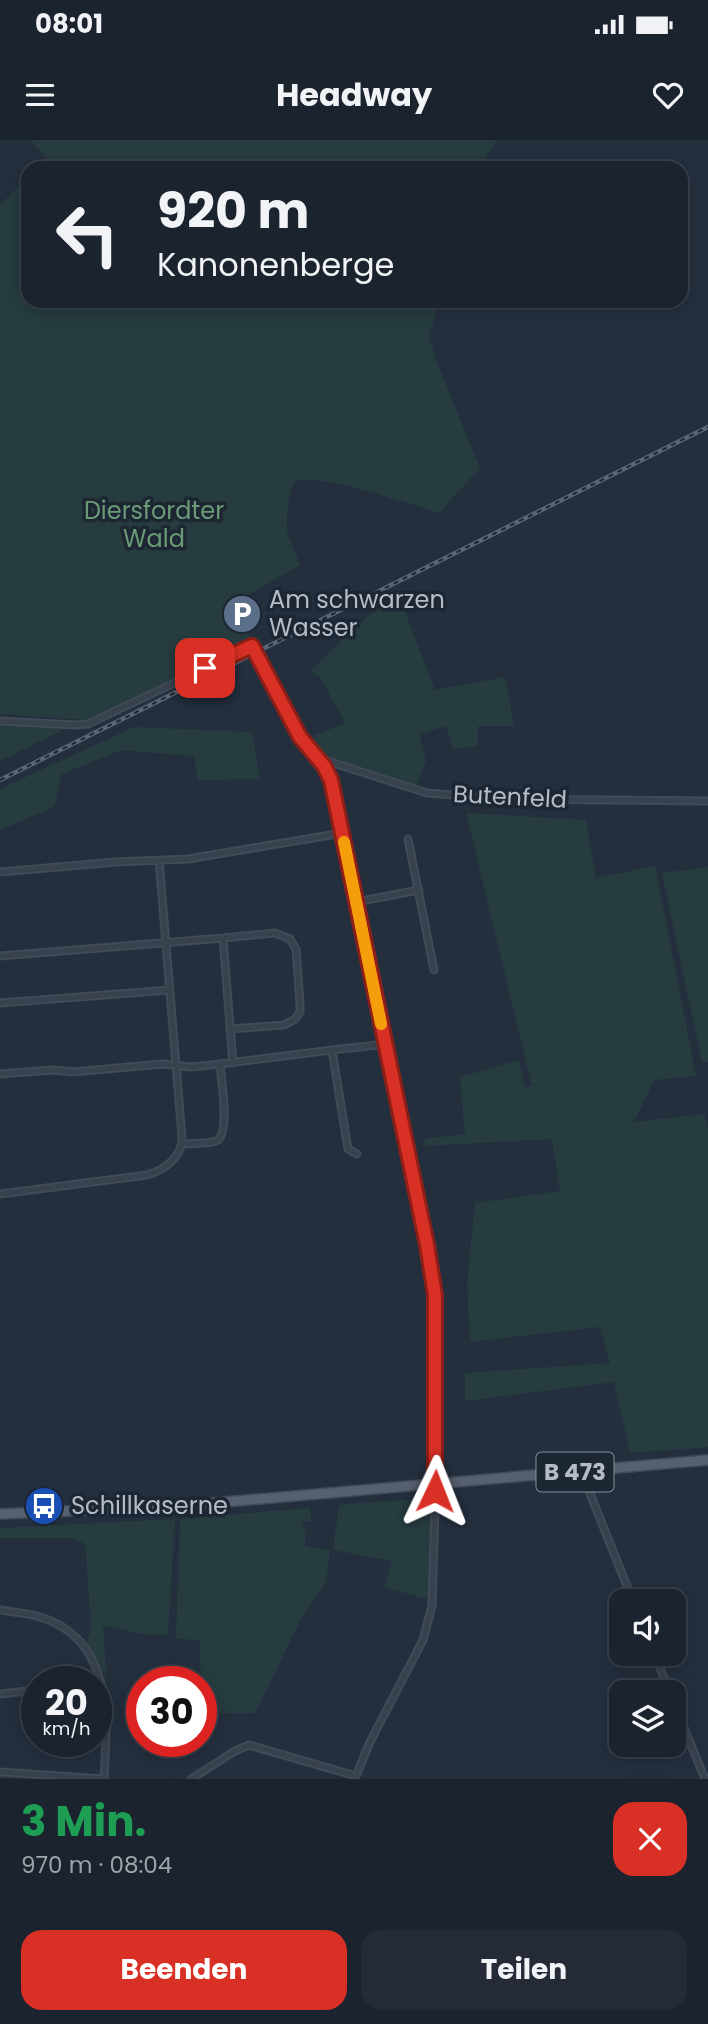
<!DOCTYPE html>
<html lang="de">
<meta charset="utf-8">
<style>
:root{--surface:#1b232e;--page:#242b36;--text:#f1f3f6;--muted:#a0a4aa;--line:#39404a;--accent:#d93025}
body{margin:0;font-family:Poppins,sans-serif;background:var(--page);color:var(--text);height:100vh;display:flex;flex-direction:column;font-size:26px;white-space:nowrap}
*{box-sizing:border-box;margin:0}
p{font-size:23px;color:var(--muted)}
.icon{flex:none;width:38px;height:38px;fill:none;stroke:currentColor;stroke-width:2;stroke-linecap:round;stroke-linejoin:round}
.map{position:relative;height:1639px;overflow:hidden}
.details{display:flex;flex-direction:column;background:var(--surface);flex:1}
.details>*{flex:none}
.banner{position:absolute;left:21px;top:21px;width:667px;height:147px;border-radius:21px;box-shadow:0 4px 18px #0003,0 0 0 2px var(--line);background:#1b232e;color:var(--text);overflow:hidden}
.tools{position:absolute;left:609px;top:1449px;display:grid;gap:14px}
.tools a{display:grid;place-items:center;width:77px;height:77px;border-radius:14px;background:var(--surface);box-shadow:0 4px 18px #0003,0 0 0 2px var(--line);font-size:35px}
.speed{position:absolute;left:21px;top:1526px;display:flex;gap:14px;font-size:35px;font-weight:700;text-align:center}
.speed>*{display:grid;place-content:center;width:91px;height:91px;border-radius:50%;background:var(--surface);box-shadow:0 4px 18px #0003,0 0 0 2px var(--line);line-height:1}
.speed small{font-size:18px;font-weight:400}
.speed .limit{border:10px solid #d22;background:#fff;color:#111}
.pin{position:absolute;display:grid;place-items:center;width:60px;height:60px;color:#fff;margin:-30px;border-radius:14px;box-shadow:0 4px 10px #0006}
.me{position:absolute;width:77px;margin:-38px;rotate:2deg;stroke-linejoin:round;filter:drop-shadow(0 0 5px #0008)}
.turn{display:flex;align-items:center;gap:24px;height:147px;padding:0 21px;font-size:32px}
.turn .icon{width:91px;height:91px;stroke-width:2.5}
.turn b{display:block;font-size:49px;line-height:60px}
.round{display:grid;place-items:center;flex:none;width:74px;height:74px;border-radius:21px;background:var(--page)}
.overview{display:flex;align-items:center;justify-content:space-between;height:119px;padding:0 21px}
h1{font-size:42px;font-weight:700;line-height:52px;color:#1e9e55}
.action{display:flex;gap:14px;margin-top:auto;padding:14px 21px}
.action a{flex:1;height:80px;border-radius:21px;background:var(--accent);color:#fff;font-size:28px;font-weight:700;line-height:80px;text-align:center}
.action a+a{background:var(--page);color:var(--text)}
.status{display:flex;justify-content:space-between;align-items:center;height:49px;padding:0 35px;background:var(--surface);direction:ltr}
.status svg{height:19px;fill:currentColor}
header{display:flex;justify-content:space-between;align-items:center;height:91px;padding:0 21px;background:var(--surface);font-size:32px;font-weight:700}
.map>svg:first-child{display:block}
</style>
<div class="status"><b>08:01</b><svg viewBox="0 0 49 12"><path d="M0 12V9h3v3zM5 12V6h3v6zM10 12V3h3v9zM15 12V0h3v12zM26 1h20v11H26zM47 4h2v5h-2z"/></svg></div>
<header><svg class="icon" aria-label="menu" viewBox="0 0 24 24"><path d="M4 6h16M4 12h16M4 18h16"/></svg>Headway<svg class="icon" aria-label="heart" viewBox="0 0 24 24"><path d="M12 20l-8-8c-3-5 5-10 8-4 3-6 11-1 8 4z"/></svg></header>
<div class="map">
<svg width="708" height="1639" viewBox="0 0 708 1639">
<rect width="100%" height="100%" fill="#242f3e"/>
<!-- green -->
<path fill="#263c3f" d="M30 0H497L478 28H38L47 18Z
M28 37V161H444L437 170 429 196 436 220 480 328 439 373C417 367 309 328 294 343 289 348 286 382 287 390 289 401 296 414 300 425L246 456 242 471 251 503 86 580 0 574V65Z
M401 461 435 550 505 537 514 586H478V606L453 609 446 586 419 594 426 620 416 647 325 616 313 607 308 598 345 583 320 537 310 531 372 472Z
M0 584 35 585 64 589 0 621Z
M134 587 252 592 260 639 198 640 194 616 121 610 62 634 54 667 0 690V649Z
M466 673 586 680 596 738 655 726 696 936 654 940 634 982 704 974 708 987V1307L630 1313 614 1242 465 1261V1233L610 1223 600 1187 470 1202 467 1143 475 1063 560 1051 552 999 425 1006 424 999 465 994 460 937 519 920 525 947 532 946Z
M708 727V922H702L662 733Z
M431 1358 429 1456 427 1459 384 1447 392 1421 333 1410 339 1365Z
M310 1368 311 1382 303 1381 302 1388 306 1390 305 1406 330 1410 326 1443 302 1477 255 1573 201 1574 200 1501 176 1498 180 1379Z
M175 1379 168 1495 144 1494 103 1486 108 1556 105 1535 87 1502 91 1489 86 1411 84 1404 73 1398H0V1388Z"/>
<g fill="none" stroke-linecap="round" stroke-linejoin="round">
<!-- minor casing -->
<g stroke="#414a57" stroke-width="9">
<path id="minor" d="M0 581 74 585 88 584 252 506 300 597 324 627 331 641 429 1116 435 1155 436 1336 432 1466 423 1500 370 1602 356 1636 249 1605 235 1611 191 1639
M321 619 427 653 507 659 708 661
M408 699 434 830
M0 732 116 722 188 719 343 693
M356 762 419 750
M223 798 275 793 290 799 296 809 300 864V872L295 879 284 885 230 889
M0 816 223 798 233 923
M0 863 170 850
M220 924 332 910
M0 934 52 930 73 932 162 924 191 927 220 924C221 938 231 995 216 1001 207 1004 192 1003 182 1004
M357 1014 348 1009 332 910 386 904
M0 1054 147 1035C165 1030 183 1016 182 997L159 720
M581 1331 633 1461
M0 1470C12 1472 25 1473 37 1476 113 1497 108 1576 104 1639L0 1632
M654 1514 670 1552
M0 1554 37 1550
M674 1563 705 1639"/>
</g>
<!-- primary casing -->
<g stroke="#414a57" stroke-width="12">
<path id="primary" d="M0 1374 178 1366 708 1320"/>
</g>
<!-- minor -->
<use href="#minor" stroke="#38414e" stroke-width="5"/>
<!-- primary -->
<use href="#primary" stroke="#56606e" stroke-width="9"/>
<!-- rail casing -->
<g stroke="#5a6575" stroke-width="4.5">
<path id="rail" d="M0 640 708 287"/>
</g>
<!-- rail -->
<use href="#rail" stroke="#1d2633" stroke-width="2" stroke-dasharray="5" stroke-linecap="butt"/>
</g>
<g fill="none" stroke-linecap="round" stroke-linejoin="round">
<!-- route casing -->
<g stroke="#8d1f18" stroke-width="18">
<path id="route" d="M205 528 252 506 300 597 324 626 331 640 427 1105 435 1155V1351"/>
</g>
<!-- route -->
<use href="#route" stroke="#d93025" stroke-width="12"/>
<!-- slow -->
<path stroke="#f59e0b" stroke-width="12" d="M344 702 381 884"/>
</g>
<!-- icons -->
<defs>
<g id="parking-disc" transform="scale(2.0125)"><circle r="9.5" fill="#5c6f8a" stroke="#1d2633"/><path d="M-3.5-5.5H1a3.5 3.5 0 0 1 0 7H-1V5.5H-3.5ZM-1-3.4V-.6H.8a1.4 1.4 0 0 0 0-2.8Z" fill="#fff"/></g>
<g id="bus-disc" transform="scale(2.0125)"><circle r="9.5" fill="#1a4fb4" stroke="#1d2633"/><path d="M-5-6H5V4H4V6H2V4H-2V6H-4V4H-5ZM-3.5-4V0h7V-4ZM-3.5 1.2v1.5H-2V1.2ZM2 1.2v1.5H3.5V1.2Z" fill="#fff"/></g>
</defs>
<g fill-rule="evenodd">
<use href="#parking-disc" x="242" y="474"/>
<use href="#bus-disc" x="44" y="1366"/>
</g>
<g text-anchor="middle" stroke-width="7" stroke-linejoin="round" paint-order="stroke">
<!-- shield labels -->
<rect fill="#1d2633" stroke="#878f9c" stroke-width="2" x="536.5" y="1312.5" width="77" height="39" rx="5"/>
<g font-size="23" font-weight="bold" fill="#b4bcc9">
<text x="575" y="1340">B 473</text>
</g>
<!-- park labels -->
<g font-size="24" fill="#6b9a76" stroke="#1d2633">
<text x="154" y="379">Diersfordter<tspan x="154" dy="28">Wald</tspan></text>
</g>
<!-- poi labels -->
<g font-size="24" fill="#b4bcc9" stroke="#1d2633" text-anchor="start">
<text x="269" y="468">Am schwarzen<tspan x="269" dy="28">Wasser</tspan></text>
<text x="71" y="1374">Schillkaserne</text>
</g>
<!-- street labels -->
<g font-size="24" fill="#b4bcc9" stroke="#1d2633">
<text transform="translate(510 657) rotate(3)" y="8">Butenfeld</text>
</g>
</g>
</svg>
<div class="tools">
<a><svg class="icon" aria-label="sound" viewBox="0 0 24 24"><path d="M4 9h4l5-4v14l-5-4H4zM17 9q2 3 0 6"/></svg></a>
<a><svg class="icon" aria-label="layers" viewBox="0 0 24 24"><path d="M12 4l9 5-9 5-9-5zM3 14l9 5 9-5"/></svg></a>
</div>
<div class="speed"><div>20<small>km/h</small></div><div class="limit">30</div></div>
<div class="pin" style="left:205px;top:528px;background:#d93025"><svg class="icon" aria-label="arrive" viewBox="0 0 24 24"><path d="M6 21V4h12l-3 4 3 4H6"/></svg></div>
<svg class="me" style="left:435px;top:1351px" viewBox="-20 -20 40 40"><path d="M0-17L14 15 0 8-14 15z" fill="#d93025" stroke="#fff" stroke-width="4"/></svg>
<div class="banner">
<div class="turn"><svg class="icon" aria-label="left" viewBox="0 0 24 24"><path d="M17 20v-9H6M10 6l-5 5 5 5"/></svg><div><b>920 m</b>Kanonenberge</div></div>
</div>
</div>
<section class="details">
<div class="overview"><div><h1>3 Min.</h1><p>970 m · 08:04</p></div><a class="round" style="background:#d93025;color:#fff"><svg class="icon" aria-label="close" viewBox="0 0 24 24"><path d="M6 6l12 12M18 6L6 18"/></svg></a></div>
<div class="action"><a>Beenden</a><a>Teilen</a></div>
</section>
